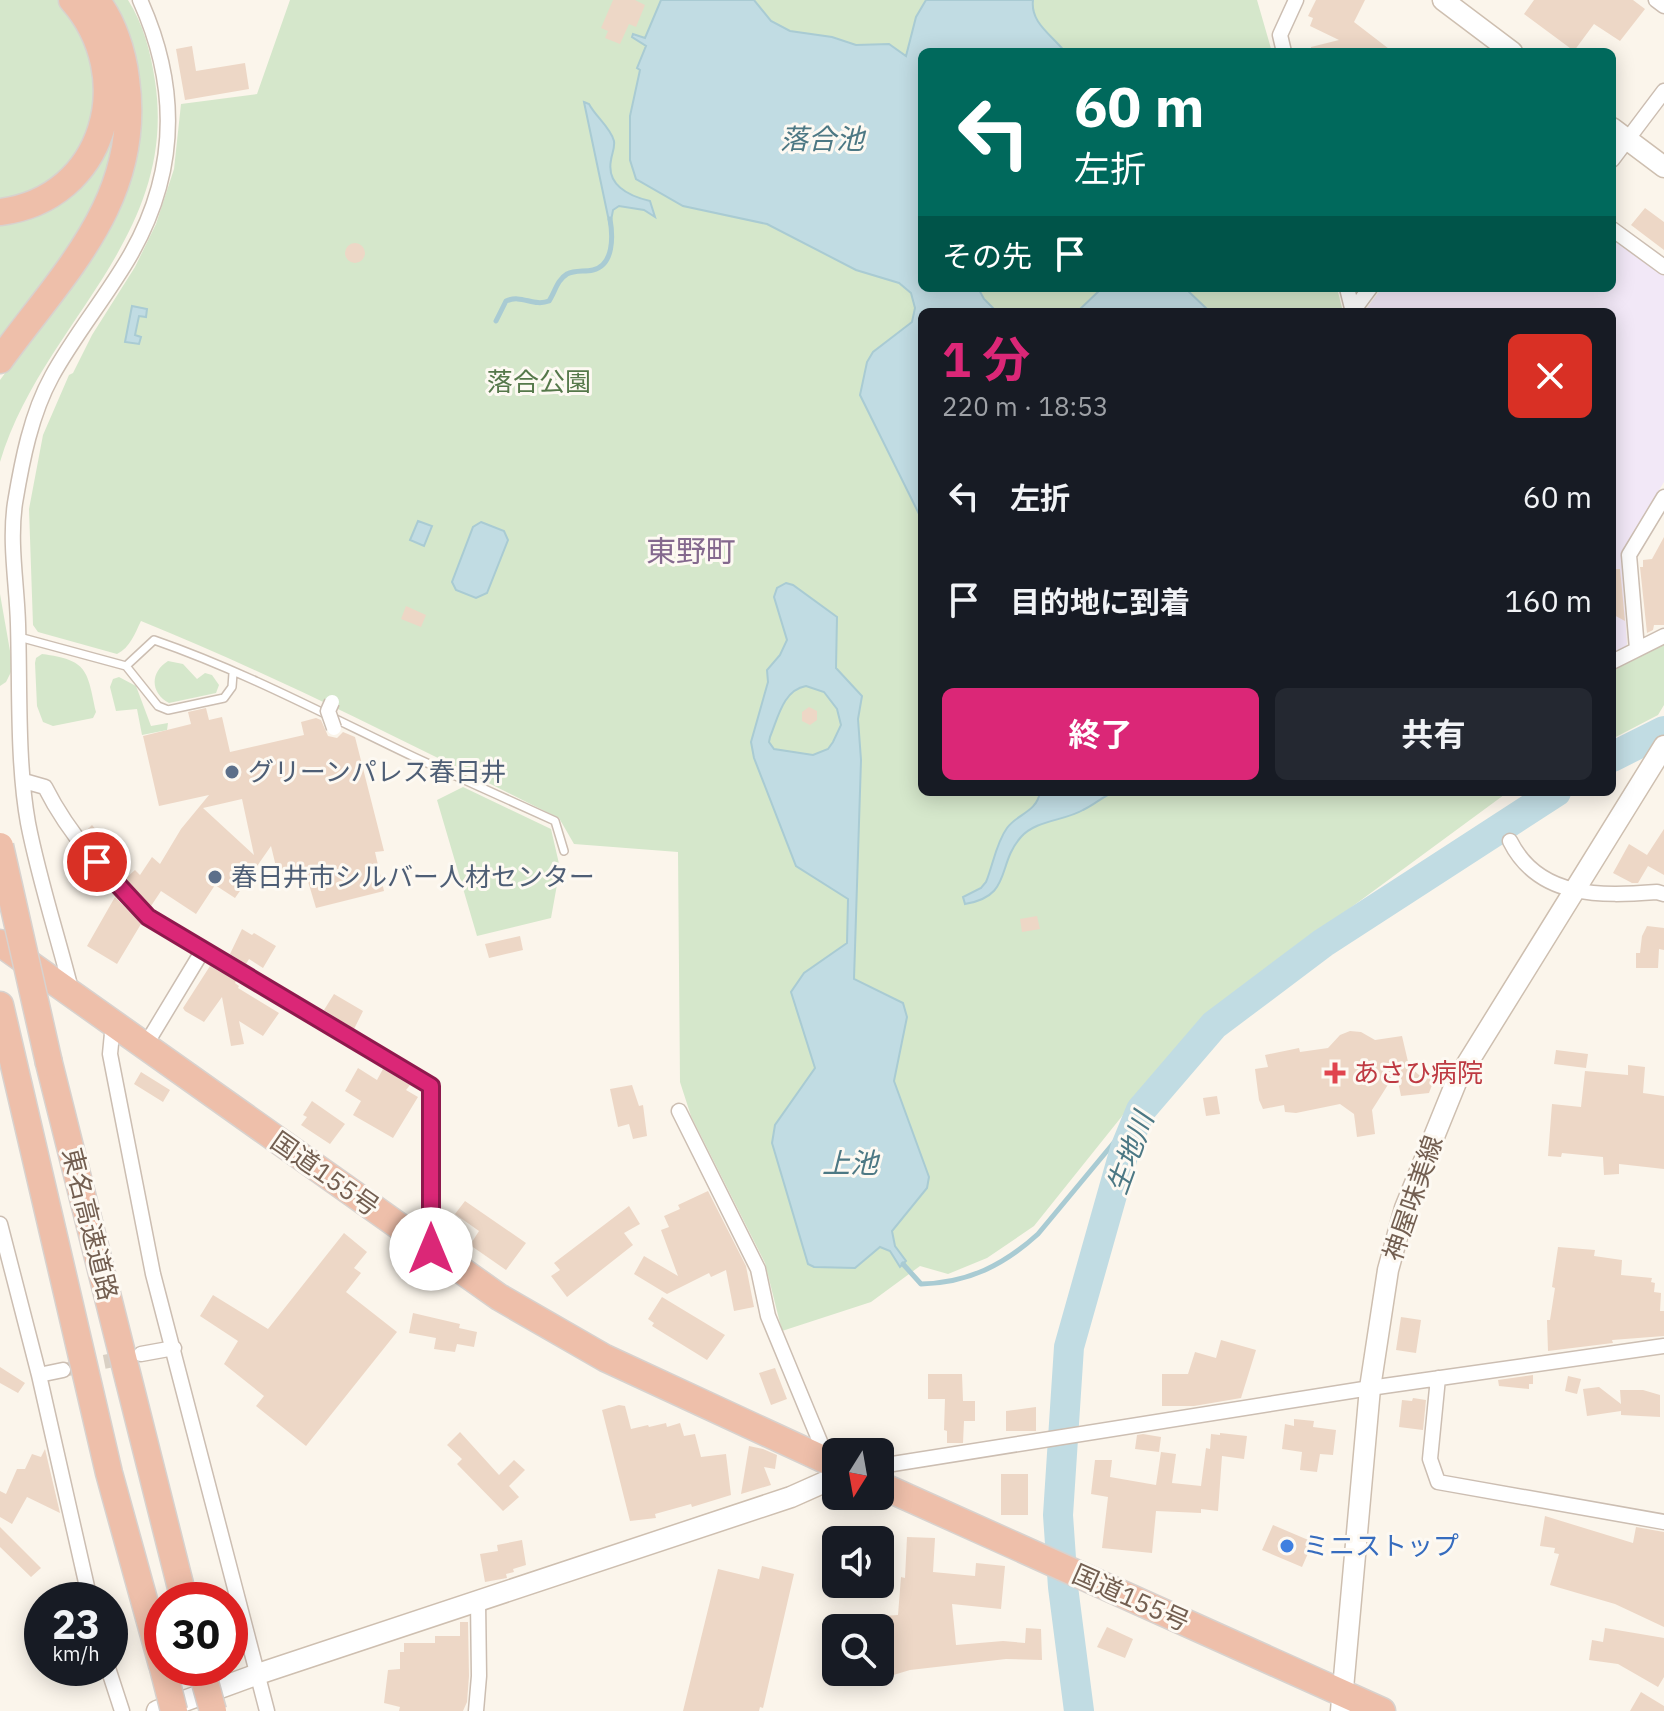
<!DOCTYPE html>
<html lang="ja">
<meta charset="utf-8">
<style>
:root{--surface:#171b24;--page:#242831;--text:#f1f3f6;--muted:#9ea1a6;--accent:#db2777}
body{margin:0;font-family:"IBM Plex Sans","Noto Sans JP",sans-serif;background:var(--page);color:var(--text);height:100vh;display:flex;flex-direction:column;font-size:30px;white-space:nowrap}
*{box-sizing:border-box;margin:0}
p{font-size:26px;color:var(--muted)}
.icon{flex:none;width:44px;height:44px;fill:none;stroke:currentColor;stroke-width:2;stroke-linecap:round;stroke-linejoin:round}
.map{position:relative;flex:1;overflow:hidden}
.drawer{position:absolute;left:918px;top:308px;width:698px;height:488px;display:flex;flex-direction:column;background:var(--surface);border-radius:12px;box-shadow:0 4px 20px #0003}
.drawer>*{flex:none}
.banner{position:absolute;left:918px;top:48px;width:698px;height:244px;border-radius:12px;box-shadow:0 4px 20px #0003;background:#00695c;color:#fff;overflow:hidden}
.needle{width:52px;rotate:191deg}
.buttons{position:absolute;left:822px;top:1438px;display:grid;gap:16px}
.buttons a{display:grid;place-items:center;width:72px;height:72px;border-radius:12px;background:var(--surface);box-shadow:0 4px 20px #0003;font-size:40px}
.speed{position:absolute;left:24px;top:1582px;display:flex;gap:16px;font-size:40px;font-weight:700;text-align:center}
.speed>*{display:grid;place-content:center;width:104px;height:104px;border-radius:50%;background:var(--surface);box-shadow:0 4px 20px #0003;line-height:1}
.speed small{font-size:20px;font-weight:400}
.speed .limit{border:12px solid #d22;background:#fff;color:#111}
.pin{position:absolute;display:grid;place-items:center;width:68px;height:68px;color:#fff;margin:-34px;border:4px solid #fff;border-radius:50%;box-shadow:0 2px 8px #0007}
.me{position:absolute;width:88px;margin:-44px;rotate:0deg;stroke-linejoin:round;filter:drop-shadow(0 0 6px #0008)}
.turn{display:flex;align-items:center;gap:28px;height:168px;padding:0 24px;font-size:36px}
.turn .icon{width:104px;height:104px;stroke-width:2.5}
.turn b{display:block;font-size:56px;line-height:68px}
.then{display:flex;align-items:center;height:76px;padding:0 24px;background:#0003;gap:16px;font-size:30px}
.round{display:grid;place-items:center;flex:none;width:84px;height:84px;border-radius:12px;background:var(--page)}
.head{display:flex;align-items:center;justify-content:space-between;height:136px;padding:0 24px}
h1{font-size:48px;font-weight:700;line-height:60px;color:var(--accent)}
.primary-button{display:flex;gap:16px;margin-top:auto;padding:16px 24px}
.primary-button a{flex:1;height:92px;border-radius:12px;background:var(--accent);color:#fff;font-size:32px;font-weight:700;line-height:92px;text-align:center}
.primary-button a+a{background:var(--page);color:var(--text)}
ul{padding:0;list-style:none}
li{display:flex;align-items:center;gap:24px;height:104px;padding:0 24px}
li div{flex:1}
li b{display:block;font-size:30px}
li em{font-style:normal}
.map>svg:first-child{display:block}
</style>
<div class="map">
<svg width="1664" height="1711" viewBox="0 0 1664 1711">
<rect width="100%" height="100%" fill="#fbf5eb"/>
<!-- education -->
<path fill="#f2e8f7" d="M1612 238 1664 276V482L1621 554 1627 644 1623 651 1612 656V312H1364L1382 288H1612Z"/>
<!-- green -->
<path fill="#d5e7cb" d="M0 0H62L68 7 100 81 94 127 65 174 0 205Z
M109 0H128C143 23 151 53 155 81 179 240 41 324 0 462V380L101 243 116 218 136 159 141 126 138 74Z
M290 0H1257L1272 52H922V288H1337L1343 312H922V792H1508L1244 986 1197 1028 1159 1070 1034 1226 987 1258 948 1274 920 1266 871 1302 782 1331 765 1263 691 1116 680 1082 678 852 574 844 559 818C421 750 284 679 141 621 135 633 130 648 117 654L38 632 33 625 29 509 43 435 69 375 73 373 92 335 135 267 156 224 174 169 181 104 257 94Z
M116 113 122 127 96 210 0 345V224L32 215Z
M0 594 13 668 6 682 0 686Z
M1664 643V705L1658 715 1612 739V668Z
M42 654C88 660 87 670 96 712L93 718 53 726 43 722 37 706 35 663 36 658Z
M168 661 183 664 197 679 205 673 212 675 219 685 216 693 169 703C150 693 150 672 168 661Z
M119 677 136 686 151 726 168 723 167 730 142 735 137 709 116 711 110 687 113 679Z
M463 787 551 829 560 868 551 918 477 936 437 800Z"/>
<!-- water -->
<path fill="#c1dce3" stroke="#a9cbd3" stroke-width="2" fill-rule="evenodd" d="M661 0H754L771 21 790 31 832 37 856 45 889 44 906 56 916 17 926 0H1033C1030 23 1052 35 1065 52H922V288H978L984 299 997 312H922V520L860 395 867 362 873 352 912 322 915 308 911 293 899 283 856 270 767 224 683 206 636 179 630 160V116L640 70 637 68 646 46 632 37 633 34 645 38Z
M584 102 589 104C595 116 611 128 614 141 615 148 612 153 611 160 606 186 629 196 650 201L655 217 644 210 619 206 613 210 610 226Z
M1102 288H1185L1209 311 1214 312H1077Z
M132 306 147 309 146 317 139 316 135 335 141 337 139 344 125 342Z
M418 521 432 526 424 546 410 540Z
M481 522 504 531 508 540 487 593 476 598 456 590 452 582 473 527Z
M786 583 793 585 837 617 836 668 862 696 858 719 861 760 854 979 903 1003 907 1017 894 1081 929 1177 927 1188 892 1231 895 1246 906 1261 900 1267 890 1251 880 1247 855 1268 814 1267 808 1264 772 1143 775 1125 815 1068 791 992 804 973 847 943 848 899 796 866 754 758 751 742 768 682 767 670 780 655 787 640 774 597 777 588ZM806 686 824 692 837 709 841 725 833 742 828 749 813 755 774 749 769 742 770 737C778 718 783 690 806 686Z
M1040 792H1114C1105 795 1094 805 1083 810 1064 821 1036 820 1021 837 996 865 1013 896 965 904L963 897 981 888 986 882C993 865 996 843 1007 828 1017 814 1037 812 1040 792Z"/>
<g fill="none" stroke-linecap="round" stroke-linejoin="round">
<!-- stream -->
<path stroke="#a9cbd3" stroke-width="5" d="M496 321 506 301C522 294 533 307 549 301 555 292 557 280 567 274 575 270 584 272 593 270 614 265 613 236 610 219
M903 1264 921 1284C968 1283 1004 1265 1038 1234L1141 1110"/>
<!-- river -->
<path stroke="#c1dce3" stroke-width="30" d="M1612 757 1664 731
M1079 1711 1063 1587 1058 1515 1069 1347 1125 1149 1141 1110 1214 1025 1323 943 1556 792"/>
</g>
<!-- building -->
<path fill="#edd7c6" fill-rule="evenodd" d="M613 0H635L645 5 636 27 629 24 620 44 605 38 608 31 601 28Z
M1316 0H1365L1354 22 1393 52H1311V47L1339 40 1310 26 1313 18 1308 16Z
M1534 0H1633L1645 9 1620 41 1594 24 1574 51 1524 14Z
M192 46 196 71 245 63 249 89 185 100 176 49Z
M1645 208 1664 222V250L1631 225Z
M345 253a10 10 0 1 1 20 0a10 10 0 1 1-20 0Z
M1664 537V625H1654L1653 630 1647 633 1640 567H1643V560L1652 559Z
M1612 569H1620L1625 621 1612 614Z
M406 606 426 615 421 627 401 619Z
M809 707 817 711V720L810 725 802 721V712Z
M206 708 209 720 222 717 230 752 304 735 301 722 316 718 321 720 328 736 337 738 343 732 355 737 384 851 375 852 384 891 316 908 304 868 278 875 271 846 235 898 215 885 196 914 161 891 151 906 141 895 125 879 135 870 140 875 152 857 160 864 181 829 209 795 159 806 143 736 191 724 188 712ZM242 799 254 855 203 808Z
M92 825 108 844 100 851 85 832Z
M1664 829V875L1648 866 1638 883H1632L1613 873 1629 844 1647 855Z
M115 897 141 924 117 964 87 946Z
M1037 916 1040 929 1022 932 1020 919Z
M1647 926 1664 928V950L1659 949 1658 968H1636V953H1640L1642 936Z
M242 929 252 935 254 933 276 946 263 968 249 959 246 964 230 954Z
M520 936 523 950 489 958 485 944Z
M210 966 236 981 235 983 239 986 238 988 279 1013 263 1036 239 1021 244 1044 231 1046 222 997 204 1022 185 1011 183 1008Z
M334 994 363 1011 354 1029 324 1010Z
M1361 1032 1375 1040 1402 1036 1409 1066 1419 1075 1431 1073 1432 1085 1429 1093 1401 1096 1396 1072 1372 1110 1375 1134 1357 1137 1354 1114 1340 1104 1296 1113 1285 1112 1284 1105 1263 1109 1259 1100 1255 1069 1268 1067 1265 1055 1299 1048 1300 1052 1328 1048 1340 1035 1350 1031Z
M1556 1050 1588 1054 1586 1068 1554 1064Z
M1628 1065 1645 1067 1643 1093 1664 1096V1169L1619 1164V1174L1604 1175 1603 1157 1562 1153 1561 1157 1548 1156 1552 1104 1581 1107 1585 1071 1628 1075Z
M358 1068 377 1080 383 1069 410 1085 406 1090 418 1097 393 1138 353 1115 361 1101 345 1091Z
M141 1072 170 1090 163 1102 134 1084Z
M632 1085 639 1106 643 1105 647 1136 633 1139 629 1124 618 1127 610 1089Z
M1217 1096 1220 1114 1206 1116 1203 1098Z
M312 1101 345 1124 330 1144 301 1125 307 1117 303 1115Z
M708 1191 746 1266 754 1307 734 1311 726 1270 711 1277 709 1273 667 1294 634 1274 644 1256 678 1276 661 1230 669 1227 664 1216 680 1209 678 1205Z
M465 1201 526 1243 506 1270 470 1245 479 1231 455 1214Z
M629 1206 640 1224 624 1233 633 1245 567 1297 551 1276 560 1270 554 1263Z
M344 1233 367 1252 354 1268 361 1273 346 1292 397 1332 306 1446 256 1406 264 1396 224 1364 238 1341 200 1316 213 1295 268 1329Z
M1558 1247 1595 1250 1594 1256 1622 1260 1621 1275 1652 1278 1651 1282 1655 1283 1654 1292 1661 1293 1660 1311H1664V1336L1612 1340 1613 1343 1548 1351 1547 1320H1550L1555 1288 1552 1287Z
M662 1297 725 1335 707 1360 652 1326 654 1323 648 1319Z
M413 1313 460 1324 459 1328 477 1332 474 1347 457 1344 455 1352 434 1349 436 1338 409 1333Z
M1401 1317 1421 1320 1416 1353 1396 1350Z
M1221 1340 1256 1350 1241 1398 1194 1406H1162V1374H1188L1195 1352 1216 1358Z
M0 1367 25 1383 18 1393 0 1383Z
M775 1368 787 1399 771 1405 759 1373Z
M928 1374H962L963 1401H975V1421H964L963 1443H947V1431L944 1430 945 1399H928Z
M1533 1375V1384H1529V1389L1499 1386 1498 1380Z
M1568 1376 1581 1379 1577 1394 1565 1391Z
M1599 1387 1621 1404 1620 1390H1643L1660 1395V1417L1621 1415V1411L1587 1416 1583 1389Z
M1413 1398 1426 1400 1423 1430 1399 1427 1402 1400 1412 1401Z
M619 1405 625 1406 631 1429 648 1425 649 1427 666 1423 667 1427 680 1423 684 1436 695 1434 701 1457 726 1454 731 1495 692 1507 691 1504 655 1514 656 1518 630 1521 602 1410Z
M1036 1407V1431H1006V1411Z
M1294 1419 1314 1421 1313 1427 1336 1430 1333 1455 1320 1454 1317 1472 1300 1470 1302 1452 1282 1449 1285 1424 1294 1426Z
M460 1432 499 1475 514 1460 525 1470 509 1486 519 1497 503 1511 457 1464 462 1459 447 1445Z
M1220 1433 1247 1436 1244 1459 1222 1456 1218 1511 1201 1509V1513L1156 1511 1152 1553 1102 1548 1108 1497 1091 1494 1095 1460H1112L1110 1477 1156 1485 1161 1452 1176 1454 1172 1483 1201 1486 1206 1448 1210 1449 1211 1434 1220 1435Z
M1143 1434 1161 1437 1159 1452 1135 1449 1137 1435Z
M749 1446 763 1449 777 1455 775 1469 764 1467 771 1485 741 1494Z
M45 1449 60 1513 27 1497 12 1524 0 1517V1491L6 1494 17 1469H25L32 1454 41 1457Z
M1001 1474H1028V1515H1001Z
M1545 1516 1633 1543 1636 1527 1664 1532V1627L1615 1604 1550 1585 1559 1554 1554 1553 1555 1548 1540 1546Z
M1273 1525 1313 1542 1302 1567 1262 1550Z
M0 1527 41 1568 31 1577 0 1547Z
M907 1537 935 1538 933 1572 975 1576 976 1563 1005 1566 1001 1609 952 1604 956 1645 1003 1641 1025 1643 1026 1628 1041 1629 1042 1660 1006 1659 910 1670 880 1679V1657L886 1655 882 1616 898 1615 901 1577 905 1578Z
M522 1540 526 1565 513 1569 514 1572 506 1574 507 1578 485 1582 480 1554 498 1551 497 1545Z
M762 1566 794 1574 763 1708 760 1707 759 1711H683L718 1569 759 1579Z
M460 1622H468L469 1676 467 1702 463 1711H399L400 1707 384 1703 388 1670 400 1669V1652H404V1643H435V1636H460Z
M1107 1627 1133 1639 1125 1658 1097 1647Z
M1605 1628 1664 1638V1677L1658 1687 1618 1664 1589 1660 1592 1640 1603 1642Z
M1641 1692 1664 1706V1711H1630Z"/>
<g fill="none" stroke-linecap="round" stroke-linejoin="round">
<!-- street-tunnel -->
<path stroke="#d9d0c4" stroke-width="14" stroke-dasharray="14 7" stroke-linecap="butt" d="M63 1370 129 1357"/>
<!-- lane casing -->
<g stroke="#ccbeb2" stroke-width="10">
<path id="lane" d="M19 637 126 666 158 706 168 710 224 698 232 687 233 673
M126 666 154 640C244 671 330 717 416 758 462 779 509 800 555 821L564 851"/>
</g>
<!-- street casing -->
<g stroke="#ccbeb2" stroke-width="17">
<path id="street" d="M1656 0 1664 6
M1284 52 1280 35 1296 0
M1612 160 1664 91
M1612 229 1664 267
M1347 288 1353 312
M1353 311 1370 288
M1637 649 1629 555 1664 497
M1612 662 1664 636
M24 781 45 787C70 837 109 878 148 917L431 1086V1249
M1510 841C1539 899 1602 896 1657 892L1664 894
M72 993C58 937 39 880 28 823 17 762 20 687 18 624 17 585 9 543 15 503 22 461 31 414 52 376 75 334 107 296 131 254 178 171 179 86 140 0
M113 1023 110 1054 153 1274 267 1711
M145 1046 203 950
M679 1111 758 1269 768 1316 828 1461
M0 1224 39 1375 90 1600
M141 1354 174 1348
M39 1375 63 1370
M1438 1378 1430 1459 1438 1482 1664 1522
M880 1466 1370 1388 1664 1346
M108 1668 122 1711
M476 1711 479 1676 478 1601"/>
</g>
<!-- secondary casing -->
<g stroke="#cebfb0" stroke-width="23">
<path id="secondary" d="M1443 0 1512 52
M1612 128 1664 167
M157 1711 258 1674 791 1497 836 1477
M1341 1711 1370 1388 1388 1270 1405 1208 1457 1080 1664 746"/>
</g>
<!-- highway casing -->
<g stroke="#d8d2ce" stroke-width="29">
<path id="highway" d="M0 212C106 199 139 76 72 0
M0 360C64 272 143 198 126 79 123 53 113 21 96 0
M0 943 499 1297 605 1358 836 1465
M0 1005 109 1473 162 1665
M49 1063 184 1600
M880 1485 1382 1711"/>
</g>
<!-- lane -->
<use href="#lane" stroke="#fff" stroke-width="7"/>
<!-- street -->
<use href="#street" stroke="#fff" stroke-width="14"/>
<!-- secondary -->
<use href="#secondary" stroke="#fff" stroke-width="20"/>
<!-- highway -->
<use href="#highway" stroke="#eebfaa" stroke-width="26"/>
<!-- street-bridge casing -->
<g stroke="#ccbeb2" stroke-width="17" stroke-linecap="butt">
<path id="street-bridge" d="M332 702 328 711 334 728"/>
</g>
<!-- highway-bridge casing -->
<g stroke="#d8d2ce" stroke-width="29" stroke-linecap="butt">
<path id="highway-bridge" d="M0 846 49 1063
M163 1668 174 1711
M201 1668 213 1711"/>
</g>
<!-- street-bridge -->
<use href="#street-bridge" stroke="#fff" stroke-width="14"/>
<!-- highway-bridge -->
<use href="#highway-bridge" stroke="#eebfaa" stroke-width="26"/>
</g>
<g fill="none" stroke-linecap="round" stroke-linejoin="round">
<!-- route casing -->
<g stroke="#8e194d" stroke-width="20">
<path id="route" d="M97 862 148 917 431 1086V1249"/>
</g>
<!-- route -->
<use href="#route" stroke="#db2777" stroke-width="14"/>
</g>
<!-- markers -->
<g fill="#5c6f8a" stroke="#fdf9f2" stroke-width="3">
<circle cx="232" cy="772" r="8"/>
<circle cx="215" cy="877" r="8"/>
</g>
<path fill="#e0444e" stroke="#fdf9f2" stroke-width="3" d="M1331 1061h8v8h8v8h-8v8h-8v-8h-8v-8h8z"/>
<circle fill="#3f7fe0" stroke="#fdf9f2" stroke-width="3" cx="1287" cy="1546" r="8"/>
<g text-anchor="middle" stroke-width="6" stroke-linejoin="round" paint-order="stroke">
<!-- park labels -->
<g font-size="26" fill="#55784a" stroke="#fdf9f2">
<text x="539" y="391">落合公園</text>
</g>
<!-- service labels -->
<g font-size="26" fill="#4e5e75" stroke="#fdf9f2" text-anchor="start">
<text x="248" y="781">グリーンパレス春日井</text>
<text x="231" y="886">春日井市シルバー人材センター</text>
</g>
<!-- health labels -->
<g font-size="26" fill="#be3a42" stroke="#fdf9f2" text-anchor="start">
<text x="1353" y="1082">あさひ病院</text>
</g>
<!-- street labels -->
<g font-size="26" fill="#735f51" stroke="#fdf9f2">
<text transform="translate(325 1174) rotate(35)" y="9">国道155号</text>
<text transform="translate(1413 1198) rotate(-71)" y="9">神屋味美線</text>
<text transform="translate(90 1224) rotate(76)" y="9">東名高速道路</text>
<text transform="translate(1131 1598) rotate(24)" y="9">国道155号</text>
</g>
<!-- shop labels -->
<g font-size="26" fill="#366cbe" stroke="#fdf9f2" text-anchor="start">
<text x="1303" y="1555">ミニストップ</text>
</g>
<!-- water labels -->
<g font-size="28" font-style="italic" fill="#4c7884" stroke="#fdf9f2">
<text x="822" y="149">落合池</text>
<text transform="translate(1130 1153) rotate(-70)" y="10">生地川</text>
<text x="850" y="1173">上池</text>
</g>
<!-- quarter labels -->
<g font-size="30" fill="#84698e" stroke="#fdf9f2">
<text x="691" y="562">東野町</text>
</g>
</g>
</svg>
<div class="buttons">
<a><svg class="needle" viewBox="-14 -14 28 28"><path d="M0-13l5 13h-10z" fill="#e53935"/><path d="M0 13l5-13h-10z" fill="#9ea1a6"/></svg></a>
<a><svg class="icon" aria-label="sound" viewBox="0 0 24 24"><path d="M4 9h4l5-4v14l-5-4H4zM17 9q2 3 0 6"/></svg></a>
<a><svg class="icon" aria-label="search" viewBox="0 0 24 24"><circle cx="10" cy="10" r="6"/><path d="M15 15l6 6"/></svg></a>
</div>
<div class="speed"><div>23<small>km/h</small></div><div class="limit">30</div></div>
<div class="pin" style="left:97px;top:862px;background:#d93025"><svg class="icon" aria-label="arrive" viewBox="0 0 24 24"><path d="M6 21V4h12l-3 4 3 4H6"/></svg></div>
<svg class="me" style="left:431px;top:1249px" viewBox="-20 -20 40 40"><circle r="19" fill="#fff"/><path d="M0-13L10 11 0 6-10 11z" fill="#db2777"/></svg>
<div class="banner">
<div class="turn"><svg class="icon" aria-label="left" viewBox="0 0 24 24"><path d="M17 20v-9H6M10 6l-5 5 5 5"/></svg><div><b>60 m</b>左折</div></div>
<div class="then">その先<svg class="icon" aria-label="arrive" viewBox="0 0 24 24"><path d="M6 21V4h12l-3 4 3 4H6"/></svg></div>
</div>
<section class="drawer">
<div class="head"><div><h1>1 分</h1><p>220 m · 18:53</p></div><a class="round" style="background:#d93025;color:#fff"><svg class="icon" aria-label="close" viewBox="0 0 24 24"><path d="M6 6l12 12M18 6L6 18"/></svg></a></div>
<ul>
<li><svg class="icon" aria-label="left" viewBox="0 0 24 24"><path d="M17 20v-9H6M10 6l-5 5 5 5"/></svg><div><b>左折</b></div><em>60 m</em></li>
<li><svg class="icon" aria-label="arrive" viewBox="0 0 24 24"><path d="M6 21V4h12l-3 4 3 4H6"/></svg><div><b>目的地に到着</b></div><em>160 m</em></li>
</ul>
<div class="primary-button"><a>終了</a><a>共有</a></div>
</section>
</div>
